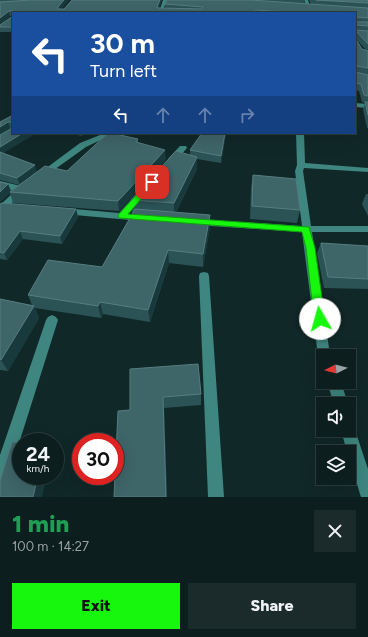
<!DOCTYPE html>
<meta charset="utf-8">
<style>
:root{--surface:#0d1e1e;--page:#1b2b2b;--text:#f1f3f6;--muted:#9aa2a4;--line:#2d3c3c;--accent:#16f70d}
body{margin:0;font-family:Figtree,sans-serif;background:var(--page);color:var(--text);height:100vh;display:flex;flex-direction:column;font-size:15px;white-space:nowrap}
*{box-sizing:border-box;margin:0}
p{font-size:13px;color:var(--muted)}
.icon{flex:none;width:22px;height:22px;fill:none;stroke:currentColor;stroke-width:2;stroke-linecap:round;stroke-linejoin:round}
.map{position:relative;height:497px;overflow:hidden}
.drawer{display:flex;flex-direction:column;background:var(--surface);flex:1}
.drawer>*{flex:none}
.top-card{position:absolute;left:12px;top:12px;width:344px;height:122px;border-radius:0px;box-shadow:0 4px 16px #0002,0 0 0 1px var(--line);background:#1a4fa0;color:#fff;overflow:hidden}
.needle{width:26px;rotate:264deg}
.fabs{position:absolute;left:316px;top:349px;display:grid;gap:8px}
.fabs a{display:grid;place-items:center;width:40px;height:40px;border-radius:0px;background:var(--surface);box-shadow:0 4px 16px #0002,0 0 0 1px var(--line);font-size:20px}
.speed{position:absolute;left:12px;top:433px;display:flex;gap:8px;font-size:20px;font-weight:700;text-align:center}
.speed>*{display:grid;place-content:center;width:52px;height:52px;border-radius:50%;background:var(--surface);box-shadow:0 4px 16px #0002,0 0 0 1px var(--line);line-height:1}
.speed small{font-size:10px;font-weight:400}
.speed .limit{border:6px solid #d22;background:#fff;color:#111}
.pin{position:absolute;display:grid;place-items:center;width:34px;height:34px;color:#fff;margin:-17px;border-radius:8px;box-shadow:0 2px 6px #0006}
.me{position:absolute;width:44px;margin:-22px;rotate:353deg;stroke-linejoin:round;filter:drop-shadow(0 0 3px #0008)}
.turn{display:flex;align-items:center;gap:14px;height:84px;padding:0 12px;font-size:18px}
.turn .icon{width:52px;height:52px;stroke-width:2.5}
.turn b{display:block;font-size:28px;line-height:34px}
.lanes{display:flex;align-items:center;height:38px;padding:0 12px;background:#0003;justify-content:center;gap:20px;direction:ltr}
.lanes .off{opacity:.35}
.round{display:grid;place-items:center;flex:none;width:42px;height:42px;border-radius:0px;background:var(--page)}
.summary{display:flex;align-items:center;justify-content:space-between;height:68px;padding:0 12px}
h1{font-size:24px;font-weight:800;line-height:30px;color:#1e9e55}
.button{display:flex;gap:8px;margin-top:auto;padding:8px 12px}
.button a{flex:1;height:46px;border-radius:0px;background:var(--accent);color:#111;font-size:16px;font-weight:800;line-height:46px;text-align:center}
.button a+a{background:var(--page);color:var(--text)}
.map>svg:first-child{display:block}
</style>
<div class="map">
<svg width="368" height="497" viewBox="0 0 368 497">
<rect width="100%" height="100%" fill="#112828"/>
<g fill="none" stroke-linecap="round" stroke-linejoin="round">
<!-- minor -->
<path fill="#3e867f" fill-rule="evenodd" d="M163 0H167L163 10H170L171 12H159Z
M304 0H308L310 6 320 8 318 9 307 8Z
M355 103 368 104V108L355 107Z
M0 124 13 129V133H16L10 134 0 129Z
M105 133H115L86 147 44 177H38L37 175 80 143Z
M296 133H304L305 163 368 168V172L304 168 303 171 311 226H368V232H312L329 348 332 356H323V360L317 348 302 232 196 225 191 222 196 219 302 226 295 171 297 165Z
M180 146H186L187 148 174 163H168V159Z
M0 181 25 187 26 189 3 212 0 213V205L15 191 0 187Z
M140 192 144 195 129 214 145 216 147 218 145 220 142 221 63 214 58 211 63 208 119 213 137 193Z
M204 272 208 273 209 276 224 497H208L199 276 200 273Z
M52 315 56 317 58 320 8 478 6 484 0 486V455L46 320 48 317Z
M327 382H341L348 404H334Z
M349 423 353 425 355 430 368 469V497H361L360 494 349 457V452H347L341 430H349Z"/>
</g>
<!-- wall -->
<path fill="#2b5356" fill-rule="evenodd" d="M0 0H69L61 9H64L72 0H162L159 8 165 9V4L167 0H305L304 4H311L309 0H368V128H367L363 109 365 103 362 102 359 91 355 90V38L362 49 366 50 355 38V13H13V32H0ZM10 16H13L0 25Z
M13 115V133L3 153 37 172 67 171 138 139V142L166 160 119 211 13 203 10 193 0 202 8 184 11 191 19 185 0 180V122Z
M72 133H88L81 136Z
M202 133H226L221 163 197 159V169L176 212 210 227 203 267 169 263 150 322 103 314 101 318 35 308 39 318 8 371 0 370V299L32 305 28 295 102 267 133 213H132L131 200 190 155V150Z
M253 175 300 210 297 223 250 219 251 187Z
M366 194H368V216L362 204Z
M0 204 76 209 78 217 62 244 23 239 7 260 0 259Z
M321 243 368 246V289L324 288 317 253Z
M130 369 201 394V405L164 408 167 497H114L130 410Z"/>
<!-- shaded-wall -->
<path fill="#193a3c" d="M64 0H69L59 12 58 7Z
M160 0H162L158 12 157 7Z
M257 10V13H251Z
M9 11 10 16 0 25V18Z
M8 122 10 128 0 135V127Z
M23 133H37L0 155V147Z
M80 133H88L81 136Z
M225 133H226L221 163V156Z
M165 150 166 160 119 211 118 201Z
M197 157V169L174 215V203Z
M35 165 37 173 20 185 17 178Z
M8 184 11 192H10V193L0 202V192Z
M76 209 78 217 62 244 60 236Z
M210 215V227L203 267V254Z
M20 231 23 239 7 260 4 253Z
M168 250 169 263 150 322 148 310Z
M100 302 103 314 101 318 98 306Z
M34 306 39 318 8 371 1 360Z
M163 397 164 408 167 497H166Z
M38 476H47L42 497H33Z"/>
<!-- building -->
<path fill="#3e6568" stroke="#567d7f" d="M32 0H64L58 7V9H64L72 0H160L157 7 159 8 202 9 203 7 165 4 167 0H251L368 8V18L356 17 355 20V13H293L257 10 251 13H13V27H0V25L13 16V11H9L0 18V2Z
M316 0H368V3Z
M355 21 356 22H368V26L357 25 355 28Z
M355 29 356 30 368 31V44L357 32 355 38Z
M355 38 362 49 368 51V68L357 66 355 68V72L368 75V96L364 95 361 84 355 83Z
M365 102H368V115Z
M13 115V125L12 122H8L0 127V122Z
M13 128V133H23L0 147V135Z
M108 133H111L138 139 136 142 165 150 118 201 10 192 45 166 67 171Z
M202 133H225L221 156 190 150Z
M176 151 197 157 174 203 131 200Z
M0 152 35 165 17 178 0 173Z
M253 175 296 179 300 210 252 206Z
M0 182 8 184 0 192Z
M2 203 76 209 60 236 20 231 4 253 0 252V204Z
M135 209 210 215 203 254 168 250 148 310 100 302 98 306 28 295 48 260 102 267Z
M321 243 368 246V279L328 277Z
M0 299 34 306 1 360 0 359Z
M198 364 201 394 163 397 166 497H114L118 411 130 410V369Z
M12 442H21V476H38L33 497H0V480Z"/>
<!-- route -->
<path fill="#16f70d" stroke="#0ea108" d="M150 180H155L156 182 128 214 309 227 315 248 325 319 324 322 320 324 316 322 314 319 306 248 302 232 119 218 118 216 119 214Z"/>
</svg>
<div class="fabs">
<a><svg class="needle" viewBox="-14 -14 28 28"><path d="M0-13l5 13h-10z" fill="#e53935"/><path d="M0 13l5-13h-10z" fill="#9aa2a4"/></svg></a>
<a><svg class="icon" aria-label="sound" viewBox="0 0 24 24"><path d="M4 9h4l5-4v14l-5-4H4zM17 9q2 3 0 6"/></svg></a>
<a><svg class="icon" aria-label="layers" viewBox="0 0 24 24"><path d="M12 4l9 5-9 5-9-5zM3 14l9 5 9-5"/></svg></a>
</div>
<div class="speed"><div>24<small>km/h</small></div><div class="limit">30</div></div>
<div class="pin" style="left:152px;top:182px;background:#d93025"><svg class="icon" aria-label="arrive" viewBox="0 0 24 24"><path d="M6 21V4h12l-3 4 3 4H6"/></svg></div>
<svg class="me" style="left:320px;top:319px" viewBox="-20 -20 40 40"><circle r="19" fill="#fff"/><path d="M0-13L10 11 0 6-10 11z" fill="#16f70d"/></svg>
<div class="top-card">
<div class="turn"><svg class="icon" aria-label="left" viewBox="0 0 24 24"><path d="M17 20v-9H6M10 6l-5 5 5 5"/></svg><div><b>30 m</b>Turn left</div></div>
<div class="lanes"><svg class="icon" aria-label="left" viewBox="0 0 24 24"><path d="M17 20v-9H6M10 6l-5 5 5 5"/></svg><svg class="icon off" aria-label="ahead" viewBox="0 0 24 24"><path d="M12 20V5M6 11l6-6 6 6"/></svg><svg class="icon off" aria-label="ahead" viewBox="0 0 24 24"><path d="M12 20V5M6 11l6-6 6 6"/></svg><svg class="icon off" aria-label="right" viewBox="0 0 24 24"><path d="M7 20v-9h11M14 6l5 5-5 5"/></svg></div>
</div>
</div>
<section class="drawer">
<div class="summary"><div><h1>1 min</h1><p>100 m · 14:27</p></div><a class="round"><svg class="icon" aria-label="close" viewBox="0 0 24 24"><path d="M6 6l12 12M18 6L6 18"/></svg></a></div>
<div class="button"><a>Exit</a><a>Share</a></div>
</section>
